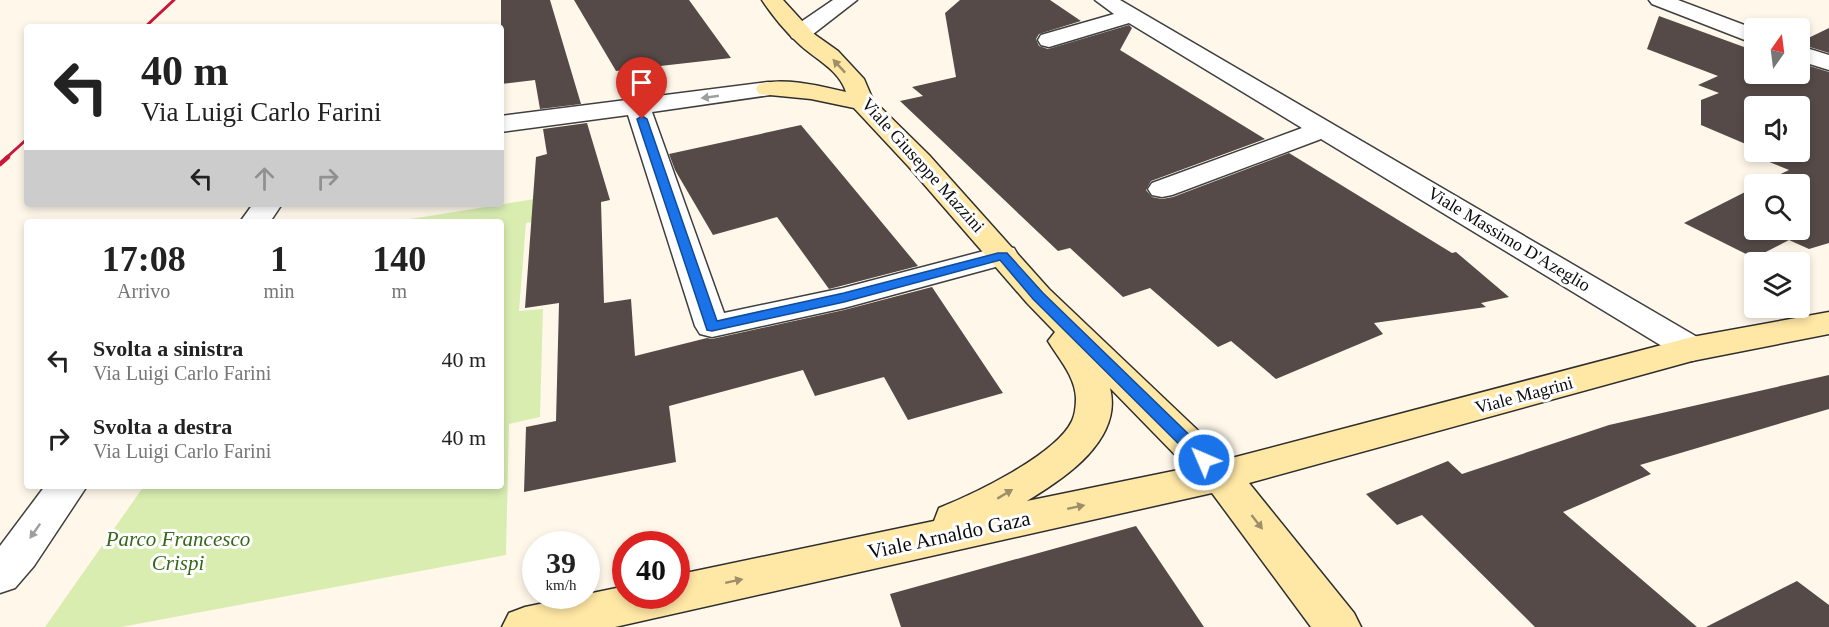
<!DOCTYPE html>
<html lang="it">
<style>
:root{--surface:#fff;--page:#f2f2f2;--text:#222;--muted:#767676}
body{margin:0;font-family:Georgia,serif;background:var(--page);color:var(--text);height:100vh;display:flex;flex-direction:column;font-size:22px;white-space:nowrap}
*{box-sizing:border-box;margin:0}
p{font-size:20px;color:var(--muted)}
.icon{flex:none;width:33px;height:33px;fill:none;stroke:currentColor;stroke-width:2;stroke-linecap:round;stroke-linejoin:round}
.map{position:relative;flex:1;overflow:hidden}
.panel{position:absolute;left:24px;top:219px;width:480px;height:270px;display:flex;flex-direction:column;background:var(--surface);border-radius:6px;box-shadow:0 3px 9px #0003}
.panel>*{flex:none}
.guide{position:absolute;left:24px;top:24px;width:480px;height:183px;border-radius:6px;box-shadow:0 3px 9px #0003;background:#fff;color:var(--text);overflow:hidden}
.needle{width:39px;rotate:14deg}
.buttons{position:absolute;left:1744px;top:18px;display:grid;gap:12px}
.buttons a{display:grid;place-items:center;width:66px;height:66px;border-radius:6px;background:var(--surface);box-shadow:0 3px 9px #0003;font-size:30px}
.speed{position:absolute;left:522px;top:531px;display:flex;gap:12px;font-size:30px;font-weight:700;text-align:center}
.speed>*{display:grid;place-content:center;width:78px;height:78px;border-radius:50%;background:var(--surface);box-shadow:0 3px 9px #0003;line-height:1}
.speed small{font-size:15px;font-weight:400}
.speed .limit{border:9px solid #d22;background:#fff;color:#111}
.pin{position:absolute;display:grid;place-items:center;width:51px;height:51px;color:#fff;margin:-62px -26px;border-radius:50% 50% 50% 0;rotate:-45deg;box-shadow:0 0 6px #0007}
.pin .icon{rotate:45deg}
.me{position:absolute;width:66px;margin:-33px;rotate:315deg;stroke-linejoin:round;filter:drop-shadow(0 0 4px #0008)}
.turn{display:flex;align-items:center;gap:21px;height:126px;padding:0 18px;font-size:27px}
.turn .icon{width:78px;height:78px;stroke-width:2.5}
.turn b{display:block;font-size:42px;line-height:51px}
.lanes{display:flex;align-items:center;height:57px;padding:0 18px;background:#0003;justify-content:center;gap:30px;direction:ltr}
.lanes .off{opacity:.35}
.eta{display:flex;justify-content:space-evenly;align-items:center;height:102px;text-align:center}
.eta b{font-size:36px;font-weight:700;line-height:42px}
ul{padding:0;list-style:none}
li{display:flex;align-items:center;gap:18px;height:78px;padding:0 18px}
li div{flex:1}
li b{display:block;font-size:22px}
li em{font-style:normal}
.map>svg:first-child{display:block}
</style>
<div class="map">
<svg width="1829" height="627" viewBox="0 0 1829 627">
<rect width="100%" height="100%" fill="#fff8ea"/>
<!-- green -->
<path fill="#d9edb1" d="M547 197 549 219 526 223 519 311 543 309 540 417 509 424 506 555 121 627H45L144 486H501V222H392Z"/>
<!-- building -->
<path fill="#554a47" d="M501 0H550L581 104 540 109 535 80 501 84Z
M574 0H689L731 58 616 71Z
M960 0H1050L1081 21 1039 34 1036 39 1039 46 1048 49 1129 25 1132 28 1120 50 1265 139 1151 181 1146 190 1152 197 1162 199 1173 197 1289 153 1452 253 1456 252 1509 297 1481 303 1486 307 1374 323 1383 334 1276 379 1231 341 1218 347 1150 288 1123 297 1070 248 1058 251 900 101 923 96 912 87 956 77 945 13Z
M1659 16 1755 51V74H1800V63L1829 72V243L1809 249 1789 240 1754 258 1684 223 1755 187V230H1800V184H1760L1789 170 1757 157 1765 152H1763H1800V106H1755V148L1701 125V100L1719 93 1698 85 1718 76 1647 49Z
M1829 28V53L1800 44V42Z
M587 123 610 200 601 202 604 303 631 299 635 356 707 338 712 339 844 310 932 287 1003 393 908 420 884 377 815 396 803 370 669 406 676 462 524 492 526 427 556 421 559 303 525 308 536 157 547 154 543 129Z
M801 125 918 266 829 289 777 217 713 235 675 170 669 154Z
M1829 375V409L1640 465 1651 474 1563 512 1697 627H1535L1422 515 1397 525 1366 494 1448 461 1462 474 1609 425Z
M1136 526 1204 627H901L890 594Z
M1797 581 1829 605V627H1706Z"/>
<g fill="none" stroke-linecap="round" stroke-linejoin="round">
<!-- street casing -->
<g stroke="#3f3f3f" stroke-width="3">
<path id="street" d="M833 0H857L808 38 800 40 792 38 789 33 792 28Z
M1095 0H1120L1704 341 1709 349 1704 357 1692 361 1680 357 1321 139 1172 195 1162 197 1152 195 1148 189 1152 183 1302 128 1129 23 1049 47 1041 45 1038 40 1041 35 1114 14Z
M1649 0H1678L1755 29V44L1652 4Z
M1800 46 1829 55V70L1800 61Z
M768 82 777 84 780 89 777 94 652 112 724 313 843 288 1003 246 1014 248 1018 255 1014 262 844 308 712 337 700 334 695 326 628 115 501 132V116Z
M253 204H282L270 222H240Z
M45 486H87L34 566 15 588 0 593V546Z"/>
</g>
<!-- secondary casing -->
<g stroke="#2e2e2e" stroke-width="3">
<path id="secondary" d="M762 0H783L814 34 838 51 864 79 873 100 929 155 1049 289 1228 459 1692 337 1829 312V334L1692 361 1249 483 1354 613 1361 627H1311L1212 493 615 627H502L509 613 525 607 626 586V596H676V575L934 521 939 508C974 494 1056 455 1072 421 1075 415 1076 405 1076 398 1075 376 1059 359 1048 341L1055 332 1027 303 909 167 854 108 811 99 759 94 756 89 759 84C786 77 820 86 846 92 839 69 813 58 798 43 785 31 772 15 762 0ZM1110 388 1188 468 1027 501C1065 478 1123 440 1110 388Z"/>
</g>
<!-- street -->
<use href="#street" fill="#fff" fill-rule="evenodd"/>
<!-- secondary -->
<use href="#secondary" fill="#ffe7a5" fill-rule="evenodd"/>
<!-- rail-far1 -->
<path stroke="#c7183c" stroke-width="3" d="M145 27 174 0
M6 158 27 139"/>
<!-- rail -->
<path stroke="#c7183c" stroke-width="4.5" d="M0 164 8 157"/>
</g>
<!-- one-way arrows -->
<defs><path id="oneway-solid" d="M-6-.8H1V-3.2L6.5 0L1 3.2V.8H-6Z" transform="scale(1.5)"/></defs>
<g fill="#9e8f68">
<use href="#oneway-solid" transform="translate(839 66) rotate(-133)"/>
<use href="#oneway-solid" transform="translate(1005 494) rotate(-31)"/>
<use href="#oneway-solid" transform="translate(1076 507) rotate(-12)"/>
<use href="#oneway-solid" transform="translate(1257 522) rotate(52)"/>
<use href="#oneway-solid" transform="translate(734 581) rotate(-12)"/>
</g>
<g fill="#9e9e9e">
<use href="#oneway-solid" transform="translate(710 97) rotate(172)"/>
<use href="#oneway-solid" transform="translate(35 531) rotate(125)"/>
</g>
<!-- route -->
<path fill="#1a73e8" stroke="#114b97" stroke-width="1.5" d="M642 116 647 119 717 321 844 293 998 253H1007L1043 293 1210 455 1212 460 1210 464H1199L1033 299 1000 260 844 302 712 331 707 330 637 119Z"/>
<g text-anchor="middle" stroke-width="6" stroke-linejoin="round" paint-order="stroke">
<!-- street labels -->
<g font-size="18" fill="#0c0c0c" stroke="#fff">
<text transform="translate(923 165) rotate(48)" y="6">Viale Giuseppe Mazzini</text>
<text transform="translate(1509 239) rotate(31)" y="6">Viale Massimo D'Azeglio</text>
<text transform="translate(1524 395) rotate(-15)" y="6">Viale Magrini</text>
</g>
<!-- near-street labels -->
<g font-size="21" fill="#0c0c0c" stroke="#fff">
<text transform="translate(949 535) rotate(-12)" y="7">Viale Arnaldo Gaza</text>
</g>
<!-- near-park labels -->
<g font-size="21" font-style="italic" fill="#356917" stroke="#fff">
<text x="178" y="546">Parco Francesco<tspan x="178" dy="24">Crispi</tspan></text>
</g>
</g>
</svg>
<div class="buttons">
<a><svg class="needle" viewBox="-14 -14 28 28"><path d="M0-13l5 13h-10z" fill="#e53935"/><path d="M0 13l5-13h-10z" fill="#767676"/></svg></a>
<a><svg class="icon" aria-label="sound" viewBox="0 0 24 24"><path d="M4 9h4l5-4v14l-5-4H4zM17 9q2 3 0 6"/></svg></a>
<a><svg class="icon" aria-label="search" viewBox="0 0 24 24"><circle cx="10" cy="10" r="6"/><path d="M15 15l6 6"/></svg></a>
<a><svg class="icon" aria-label="layers" viewBox="0 0 24 24"><path d="M12 4l9 5-9 5-9-5zM3 14l9 5 9-5"/></svg></a>
</div>
<div class="speed"><div>39<small>km/h</small></div><div class="limit">40</div></div>
<div class="pin" style="left:642px;top:119px;background:#d93025"><svg class="icon" aria-label="arrive" viewBox="0 0 24 24"><path d="M6 21V4h12l-3 4 3 4H6"/></svg></div>
<svg class="me" style="left:1204px;top:460px" viewBox="-20 -20 40 40"><circle r="17" fill="#1a73e8" stroke="#fff" stroke-width="3"/><path d="M0-11L8 9 0 5-8 9z" fill="#fff"/></svg>
<div class="guide">
<div class="turn"><svg class="icon" aria-label="left" viewBox="0 0 24 24"><path d="M17 20v-9H6M10 6l-5 5 5 5"/></svg><div><b>40 m</b>Via Luigi Carlo Farini</div></div>
<div class="lanes"><svg class="icon" aria-label="left" viewBox="0 0 24 24"><path d="M17 20v-9H6M10 6l-5 5 5 5"/></svg><svg class="icon off" aria-label="ahead" viewBox="0 0 24 24"><path d="M12 20V5M6 11l6-6 6 6"/></svg><svg class="icon off" aria-label="right" viewBox="0 0 24 24"><path d="M7 20v-9h11M14 6l5 5-5 5"/></svg></div>
</div>
<section class="panel">
<div class="eta">
<div><b>17:08</b><p>Arrivo</p></div>
<div><b>1</b><p>min</p></div>
<div><b>140</b><p>m</p></div>
</div>
<ul>
<li><svg class="icon" aria-label="left" viewBox="0 0 24 24"><path d="M17 20v-9H6M10 6l-5 5 5 5"/></svg><div><b>Svolta a sinistra</b><p>Via Luigi Carlo Farini</p></div><em>40 m</em></li>
<li><svg class="icon" aria-label="right" viewBox="0 0 24 24"><path d="M7 20v-9h11M14 6l5 5-5 5"/></svg><div><b>Svolta a destra</b><p>Via Luigi Carlo Farini</p></div><em>40 m</em></li>
</ul>
</section>
</div>
